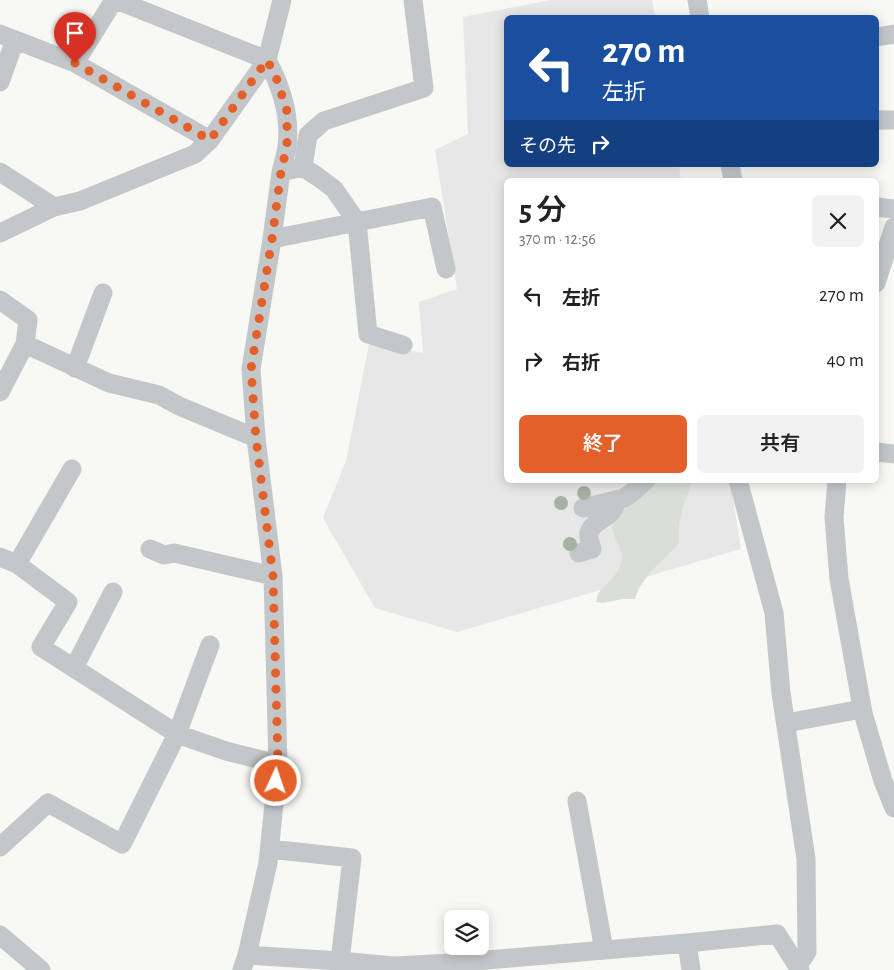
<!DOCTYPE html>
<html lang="ja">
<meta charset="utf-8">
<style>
:root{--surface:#fff;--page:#f2f2f2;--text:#222;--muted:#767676;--accent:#e3602a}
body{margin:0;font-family:"Alegreya Sans","Noto Sans JP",sans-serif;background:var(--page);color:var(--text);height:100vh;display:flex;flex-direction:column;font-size:19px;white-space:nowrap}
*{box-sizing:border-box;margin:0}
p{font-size:16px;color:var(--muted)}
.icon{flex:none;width:28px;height:28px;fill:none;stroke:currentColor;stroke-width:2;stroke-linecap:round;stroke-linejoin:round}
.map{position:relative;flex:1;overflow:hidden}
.details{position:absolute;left:504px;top:178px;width:375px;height:305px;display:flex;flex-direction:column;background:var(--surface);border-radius:8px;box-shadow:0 2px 12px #0003}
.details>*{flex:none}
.guide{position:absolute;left:504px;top:15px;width:375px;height:152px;border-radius:8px;box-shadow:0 2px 12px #0003;background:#1a4fa0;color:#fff;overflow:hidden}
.fabs{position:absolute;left:444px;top:910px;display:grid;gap:10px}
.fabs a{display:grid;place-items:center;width:45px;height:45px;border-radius:8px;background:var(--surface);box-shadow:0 2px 12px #0003;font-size:25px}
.pin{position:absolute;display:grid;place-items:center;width:42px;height:42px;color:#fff;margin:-51px -21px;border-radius:50% 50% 50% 0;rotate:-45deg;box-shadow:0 0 5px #0007}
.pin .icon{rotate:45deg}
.me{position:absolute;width:55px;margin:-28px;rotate:3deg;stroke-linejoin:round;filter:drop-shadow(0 0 4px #0008)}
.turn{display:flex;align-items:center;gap:18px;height:105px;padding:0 15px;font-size:22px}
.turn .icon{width:65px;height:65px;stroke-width:2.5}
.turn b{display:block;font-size:35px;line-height:42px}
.then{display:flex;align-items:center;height:48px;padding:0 15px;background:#0003;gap:10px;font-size:19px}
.round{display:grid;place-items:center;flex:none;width:52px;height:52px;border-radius:8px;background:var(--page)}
.summary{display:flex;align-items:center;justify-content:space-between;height:85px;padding:0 15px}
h1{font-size:30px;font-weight:600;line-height:38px}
.primary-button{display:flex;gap:10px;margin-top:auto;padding:10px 15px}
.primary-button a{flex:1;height:58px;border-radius:8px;background:var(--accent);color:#fff;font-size:20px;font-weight:600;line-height:58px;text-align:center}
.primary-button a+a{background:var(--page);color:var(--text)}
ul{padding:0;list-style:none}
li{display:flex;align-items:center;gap:15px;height:65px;padding:0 15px}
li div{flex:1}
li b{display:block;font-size:19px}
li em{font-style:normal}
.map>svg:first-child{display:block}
</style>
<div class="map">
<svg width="894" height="970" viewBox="0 0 894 970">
<rect width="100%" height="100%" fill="#f8f8f5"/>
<!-- built -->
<path fill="#e6e7e6" d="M551 0H652L655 17 506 18V165H679L681 180H506V480H730L741 549 457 632 375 608 323 518 346 461 369 344 423 353 419 302 457 289 435 150 468 134 463 17Z"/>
<!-- green -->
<path fill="#d9dfd6" d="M654 480H693L683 507 679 524V543L662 561 651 571 639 588 635 599H623L603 603 596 602C597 599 597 596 598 594 600 590 606 586 609 582 615 577 622 565 622 558 622 543 608 536 614 519Z"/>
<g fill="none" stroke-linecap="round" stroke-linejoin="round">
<!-- minor -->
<path stroke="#c3c7ca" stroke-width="19" d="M116 0 267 60C281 86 291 115 287 146 286 154 283 163 281 172
M697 0 700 18
M0 34 75 63 210 140
M876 37 894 34
M75 63 114 0
M0 82 15 40
M876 120H894
M730 165 733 180
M303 167 318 177 334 189 357 222 368 334 403 345
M0 172 54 207
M876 207 894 209
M0 233 54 207 80 201 195 154 210 140 267 60 282 0
M272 239 432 207 446 269
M876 283 894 227
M0 300 28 320 25 344 109 383 159 395 179 406 256 438
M75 368 103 293
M0 392 25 344
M876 452 894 454
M738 480 774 613 781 693 806 859 807 952 798 965
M837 480 834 517 839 579 863 713 883 781 894 808
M583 508 624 498 633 492 646 480
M150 549 164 555 174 553 273 576
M579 553 592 549C591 545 588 538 589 533 593 519 616 518 616 500
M0 557 17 564 68 602 41 647 177 734 226 751 278 764
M17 564 72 469
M74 668 113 592
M786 723 862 709
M577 801 604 950
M0 847 48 803 122 844 177 734 210 645
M270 849 352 858 340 961
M0 935 41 970
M687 943 691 970
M247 955 340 961 394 966 452 963 687 943 777 934 800 970
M242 970 247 955 268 863 278 764 273 576 256 438 251 369 272 239 281 172 303 167 308 135 324 121 424 88 413 0"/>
</g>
<!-- trees -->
<g fill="#a7b2a4">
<circle cx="584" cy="493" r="7"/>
<circle cx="561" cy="503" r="7"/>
<circle cx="570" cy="544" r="7"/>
</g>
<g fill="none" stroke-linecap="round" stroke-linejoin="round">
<!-- route -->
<path stroke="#e3602a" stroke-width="9" stroke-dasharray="0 16.2" d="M75 63 210 140 267 60 276 77 287 111V145L281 172 272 239 251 369 256 438 273 576 278 764 276 781"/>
</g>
</svg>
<div class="fabs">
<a><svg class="icon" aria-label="layers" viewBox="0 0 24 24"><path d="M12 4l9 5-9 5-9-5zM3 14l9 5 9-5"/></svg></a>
</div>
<div class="pin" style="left:75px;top:63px;background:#d93025"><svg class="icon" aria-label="arrive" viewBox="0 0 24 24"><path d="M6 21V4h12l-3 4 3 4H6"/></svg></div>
<svg class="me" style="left:276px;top:781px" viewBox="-20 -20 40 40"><circle r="17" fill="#e3602a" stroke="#fff" stroke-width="3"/><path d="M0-11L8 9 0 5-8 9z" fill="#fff"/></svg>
<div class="guide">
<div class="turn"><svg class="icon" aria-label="left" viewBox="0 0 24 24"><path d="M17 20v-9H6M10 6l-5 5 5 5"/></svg><div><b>270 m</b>左折</div></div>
<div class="then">その先<svg class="icon" aria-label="right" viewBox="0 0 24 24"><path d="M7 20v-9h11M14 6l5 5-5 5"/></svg></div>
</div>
<section class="details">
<div class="summary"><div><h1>5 分</h1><p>370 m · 12:56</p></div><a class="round"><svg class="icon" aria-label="close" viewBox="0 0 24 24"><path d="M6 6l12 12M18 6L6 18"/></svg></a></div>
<ul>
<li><svg class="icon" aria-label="left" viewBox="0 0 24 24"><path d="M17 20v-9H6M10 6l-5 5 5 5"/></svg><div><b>左折</b></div><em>270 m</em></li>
<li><svg class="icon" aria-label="right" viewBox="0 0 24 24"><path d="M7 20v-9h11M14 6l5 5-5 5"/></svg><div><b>右折</b></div><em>40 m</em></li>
</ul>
<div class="primary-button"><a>終了</a><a>共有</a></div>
</section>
</div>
